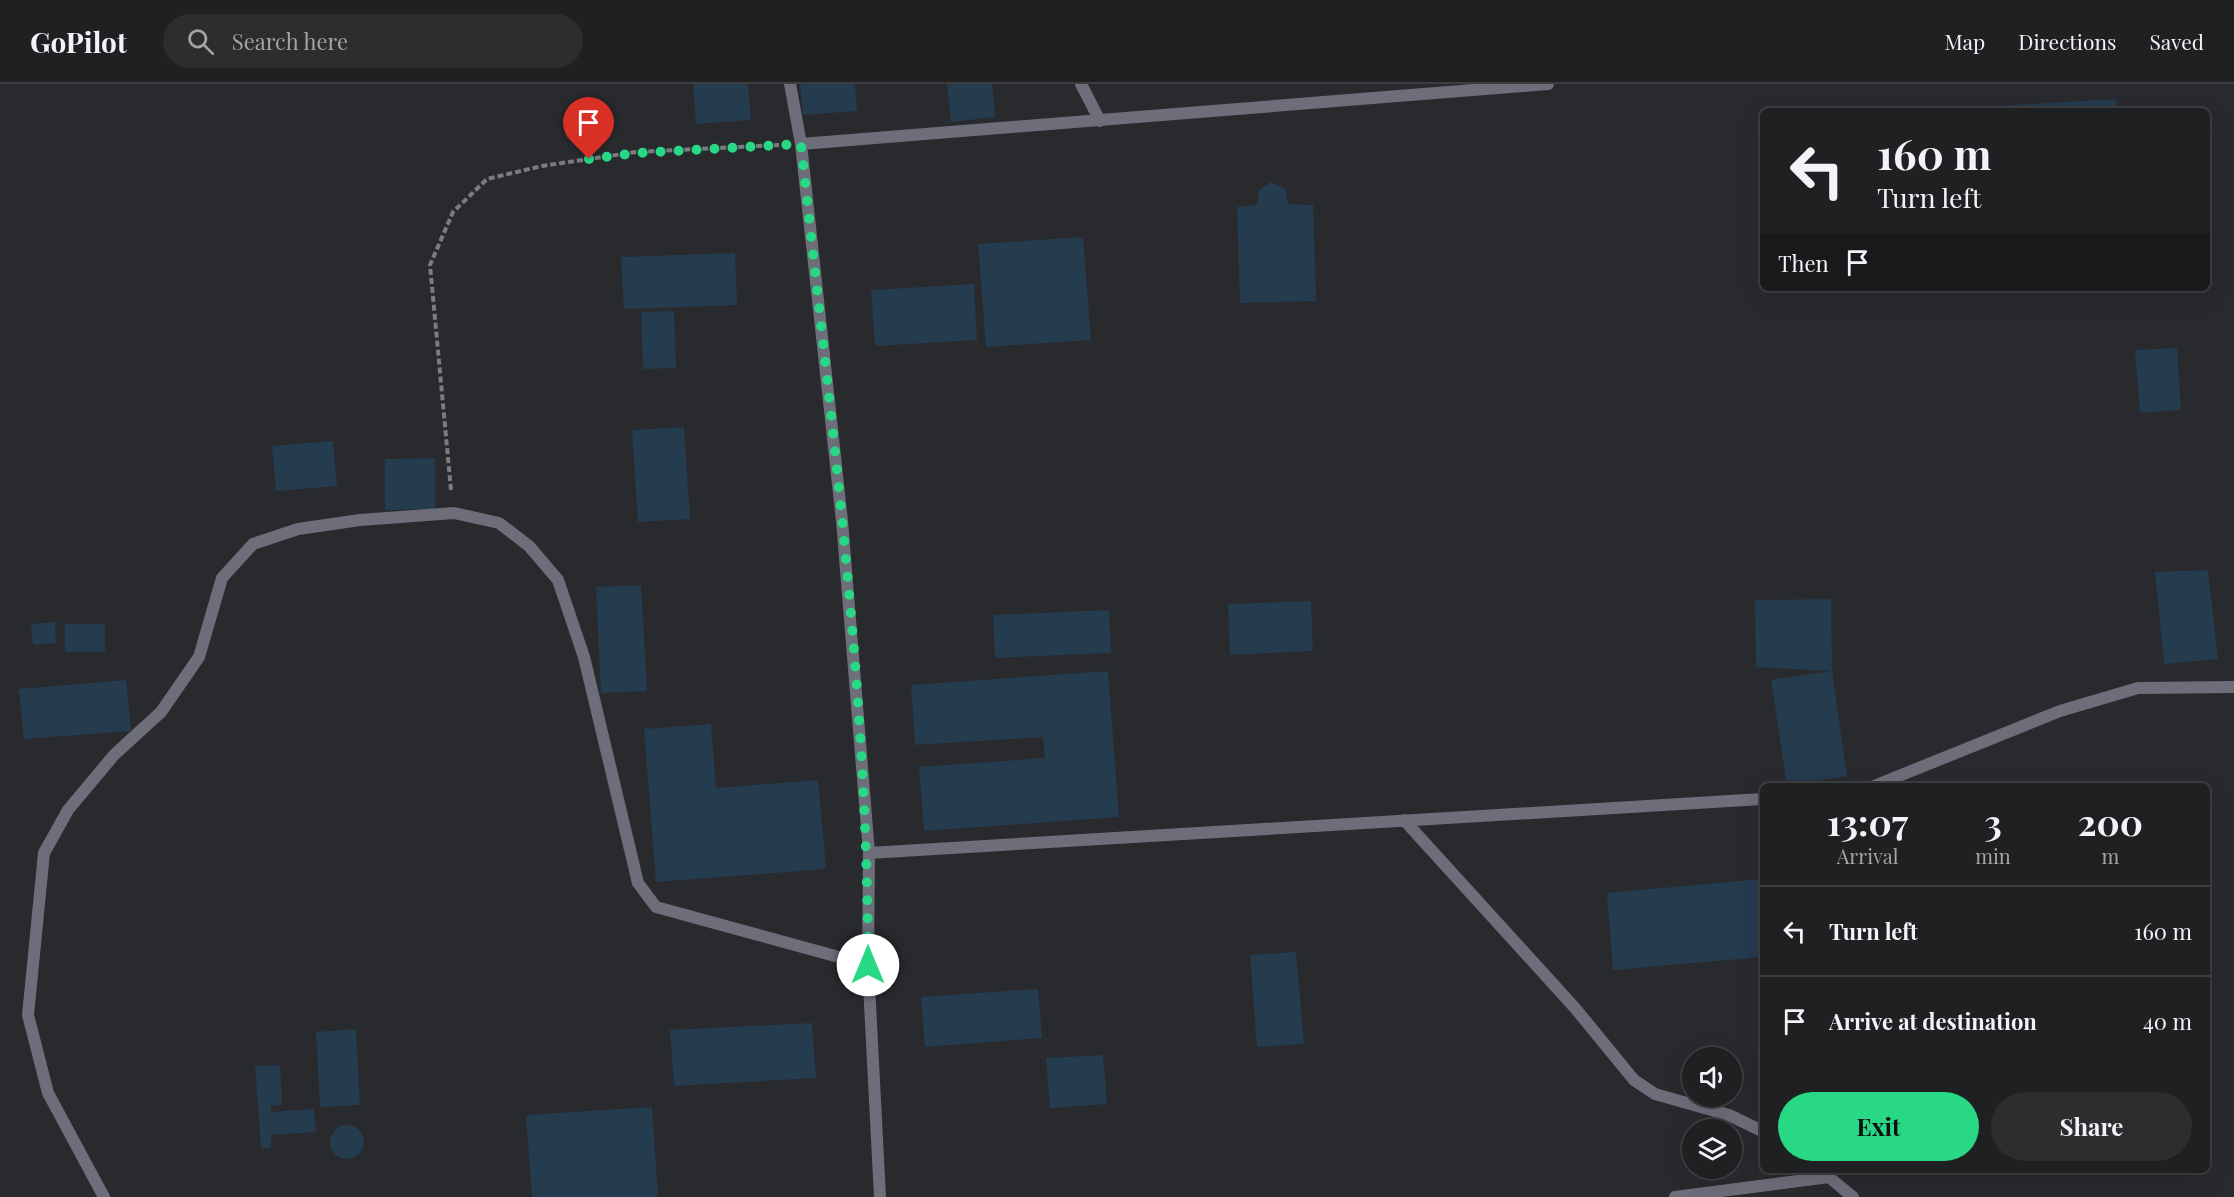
<!DOCTYPE html>
<style>
:root{--surface:#1e2022;--page:#2b2d2f;--text:#f1f3f6;--muted:#a1a3a5;--line:#3c3e40;--accent:#28d885}
body{margin:0;font-family:"Playfair Display",serif;background:var(--page);color:var(--text);height:100vh;display:flex;flex-direction:column;font-size:22px;white-space:nowrap}
*{box-sizing:border-box;margin:0}
p{font-size:20px;color:var(--muted)}
.icon{flex:none;width:33px;height:33px;fill:none;stroke:currentColor;stroke-width:2;stroke-linecap:round;stroke-linejoin:round}
.map{position:relative;flex:1;overflow:hidden}
.sheet{position:absolute;left:1760px;top:699px;width:450px;height:390px;display:flex;flex-direction:column;background:var(--surface);border-radius:9px;box-shadow:0 6px 24px #0002,0 0 0 2px var(--line)}
.sheet>*{flex:none}
.banner{position:absolute;left:1760px;top:24px;width:450px;height:183px;border-radius:9px;box-shadow:0 6px 24px #0002,0 0 0 2px var(--line);background:#1e2022;color:var(--text);overflow:hidden}
.controls{position:absolute;left:1682px;top:963px;display:grid;gap:12px}
.controls a{display:grid;place-items:center;width:60px;height:60px;border-radius:50%;background:var(--surface);box-shadow:0 6px 24px #0002,0 0 0 2px var(--line);font-size:30px}
.pin{position:absolute;display:grid;place-items:center;width:51px;height:51px;color:#fff;margin:-62px -26px;border-radius:50% 50% 50% 0;rotate:-45deg;box-shadow:0 0 6px #0007}
.pin .icon{rotate:45deg}
.me{position:absolute;width:66px;margin:-33px;rotate:0deg;stroke-linejoin:round;filter:drop-shadow(0 0 4px #0008)}
.turn{display:flex;align-items:center;gap:21px;height:126px;padding:0 18px;font-size:27px}
.turn .icon{width:78px;height:78px;stroke-width:2.5}
.turn b{display:block;font-size:42px;line-height:51px}
.then{display:flex;align-items:center;height:57px;padding:0 18px;background:#0003;gap:12px;font-size:22px}
.eta{display:flex;justify-content:space-evenly;align-items:center;height:102px;text-align:center}
.eta b{font-size:36px;font-weight:700;line-height:42px}
.cta{display:flex;gap:12px;margin-top:auto;padding:12px 18px}
.cta a{flex:1;height:69px;border-radius:36px;background:var(--accent);color:#111;font-size:24px;font-weight:700;line-height:69px;text-align:center}
.cta a+a{background:var(--page);color:var(--text)}
ul{padding:0;list-style:none}
li{display:flex;align-items:center;gap:18px;height:90px;padding:0 18px;border-top:2px solid var(--line)}
li div{flex:1}
li b{display:block;font-size:22px}
li em{font-style:normal}
header{display:flex;align-items:center;gap:36px;box-sizing:border-box;height:84px;padding:0 30px;background:var(--surface);border-bottom:2px solid var(--line)}
header strong{font-size:28px}
nav{display:flex;gap:33px;margin-inline-start:auto;font-size:21px}
.search{width:420px;height:54px;background:var(--page);display:flex;align-items:center;gap:15px;box-sizing:border-box;padding:0 21px;border-radius:33px;color:var(--muted);font-size:22px}
.map>svg:first-child{display:block}
</style>
<header>
<strong>GoPilot</strong>
<div class="search"><svg class="icon" aria-label="search" viewBox="0 0 24 24"><circle cx="10" cy="10" r="6"/><path d="M15 15l6 6"/></svg>Search here</div>
<nav><a>Map</a><a>Directions</a><a>Saved</a></nav>
</header>
<div class="map">
<svg width="2234" height="1113" viewBox="0 0 2234 1113">
<rect width="100%" height="100%" fill="#282a2e"/>
<!-- building -->
<path fill="#253b4e" d="M693 0H748L751 36 696 40Z
M800 0H855L857 27 803 31Z
M947 0H992L995 33 951 38Z
M2116 15 2117 27H1962V24Z
M1271 98 1285 105 1288 120 1313 121 1316 217 1240 219 1237 123 1257 121 1259 106Z
M1083 153 1091 256 986 263 978 160Z
M735 169 737 221 624 225 621 173Z
M974 200 977 256 875 262 871 206Z
M674 227 676 284 643 285 641 228Z
M2177 264 2181 326 2140 329 2135 266Z
M684 343 690 435 638 438 632 346Z
M333 357 337 402 276 407 272 362Z
M435 374V425L385 426V375Z
M2208 486 2218 575 2164 580 2155 488Z
M641 501 647 607 601 609 596 503Z
M1831 515 1832 587 1756 583 1755 516Z
M1311 517 1313 567 1230 571 1228 520Z
M1109 526 1111 569 995 574 993 531Z
M55 538 56 559 33 561 31 540Z
M65 540H105V568H65Z
M1108 587 1119 733 924 747 919 683 1045 674 1043 653 915 661 911 601Z
M1832 587 1847 692 1787 701 1771 596Z
M126 596 131 647 24 655 19 605Z
M711 640 716 704 818 696 826 785 656 798 644 645Z
M1762 795V873L1613 886 1607 809Z
M1296 868 1304 960 1257 963 1250 871Z
M1038 905 1042 954 925 963 921 913Z
M812 939 816 994 674 1002 670 946Z
M356 945 360 1021 320 1023 316 948Z
M1103 971 1107 1020 1050 1024 1046 974Z
M280 981 282 1021 271 1022V1028L314 1025 316 1048 271 1051V1064H261L255 982Z
M652 1023 658 1113H532L526 1031Z
M330 1058a17 17 0 1 1 34 0a17 17 0 1 1-34 0Z"/>
<g fill="none" stroke-linecap="round" stroke-linejoin="round">
<!-- path -->
<path stroke="#7b7c80" stroke-width="4" stroke-dasharray="6 3" stroke-linecap="butt" d="M451 406 430 181 453 128 487 95 542 82 636 68 779 61"/>
<!-- minor -->
<path stroke="#6e6d7a" stroke-width="12" d="M790 0 801 60
M1081 0 1100 37
M1874 702 2060 627 2138 604 2234 603
M1404 736 1575 924 1634 996 1655 1010 1729 1031 1762 1047
M869 769 1762 715
M1824 1089 1853 1113
M104 1113 48 1009 28 931 44 769 68 726 114 671 161 628 199 573 222 494 253 460 298 445 360 436 454 429 499 439 529 462 558 496 584 573 638 799 656 823 868 881
M880 1113 868 881 869 769 842 437 801 60 1548 0
M1675 1113 1829 1093"/>
</g>
<g fill="none" stroke-linecap="round" stroke-linejoin="round">
<!-- route -->
<path stroke="#28d885" stroke-width="10" stroke-dasharray="0 18" d="M589 75 636 69 801 60C830 332 868 606 868 881"/>
</g>
</svg>
<div class="controls">
<a><svg class="icon" aria-label="sound" viewBox="0 0 24 24"><path d="M4 9h4l5-4v14l-5-4H4zM17 9q2 3 0 6"/></svg></a>
<a><svg class="icon" aria-label="layers" viewBox="0 0 24 24"><path d="M12 4l9 5-9 5-9-5zM3 14l9 5 9-5"/></svg></a>
</div>
<div class="pin" style="left:589px;top:75px;background:#d93025"><svg class="icon" aria-label="arrive" viewBox="0 0 24 24"><path d="M6 21V4h12l-3 4 3 4H6"/></svg></div>
<svg class="me" style="left:868px;top:881px" viewBox="-20 -20 40 40"><circle r="19" fill="#fff"/><path d="M0-13L10 11 0 6-10 11z" fill="#28d885"/></svg>
<div class="banner">
<div class="turn"><svg class="icon" aria-label="left" viewBox="0 0 24 24"><path d="M17 20v-9H6M10 6l-5 5 5 5"/></svg><div><b>160 m</b>Turn left</div></div>
<div class="then">Then<svg class="icon" aria-label="arrive" viewBox="0 0 24 24"><path d="M6 21V4h12l-3 4 3 4H6"/></svg></div>
</div>
<section class="sheet">
<div class="eta">
<div><b>13:07</b><p>Arrival</p></div>
<div><b>3</b><p>min</p></div>
<div><b>200</b><p>m</p></div>
</div>
<ul>
<li><svg class="icon" aria-label="left" viewBox="0 0 24 24"><path d="M17 20v-9H6M10 6l-5 5 5 5"/></svg><div><b>Turn left</b></div><em>160 m</em></li>
<li><svg class="icon" aria-label="arrive" viewBox="0 0 24 24"><path d="M6 21V4h12l-3 4 3 4H6"/></svg><div><b>Arrive at destination</b></div><em>40 m</em></li>
</ul>
<div class="cta"><a>Exit</a><a>Share</a></div>
</section>
</div>
